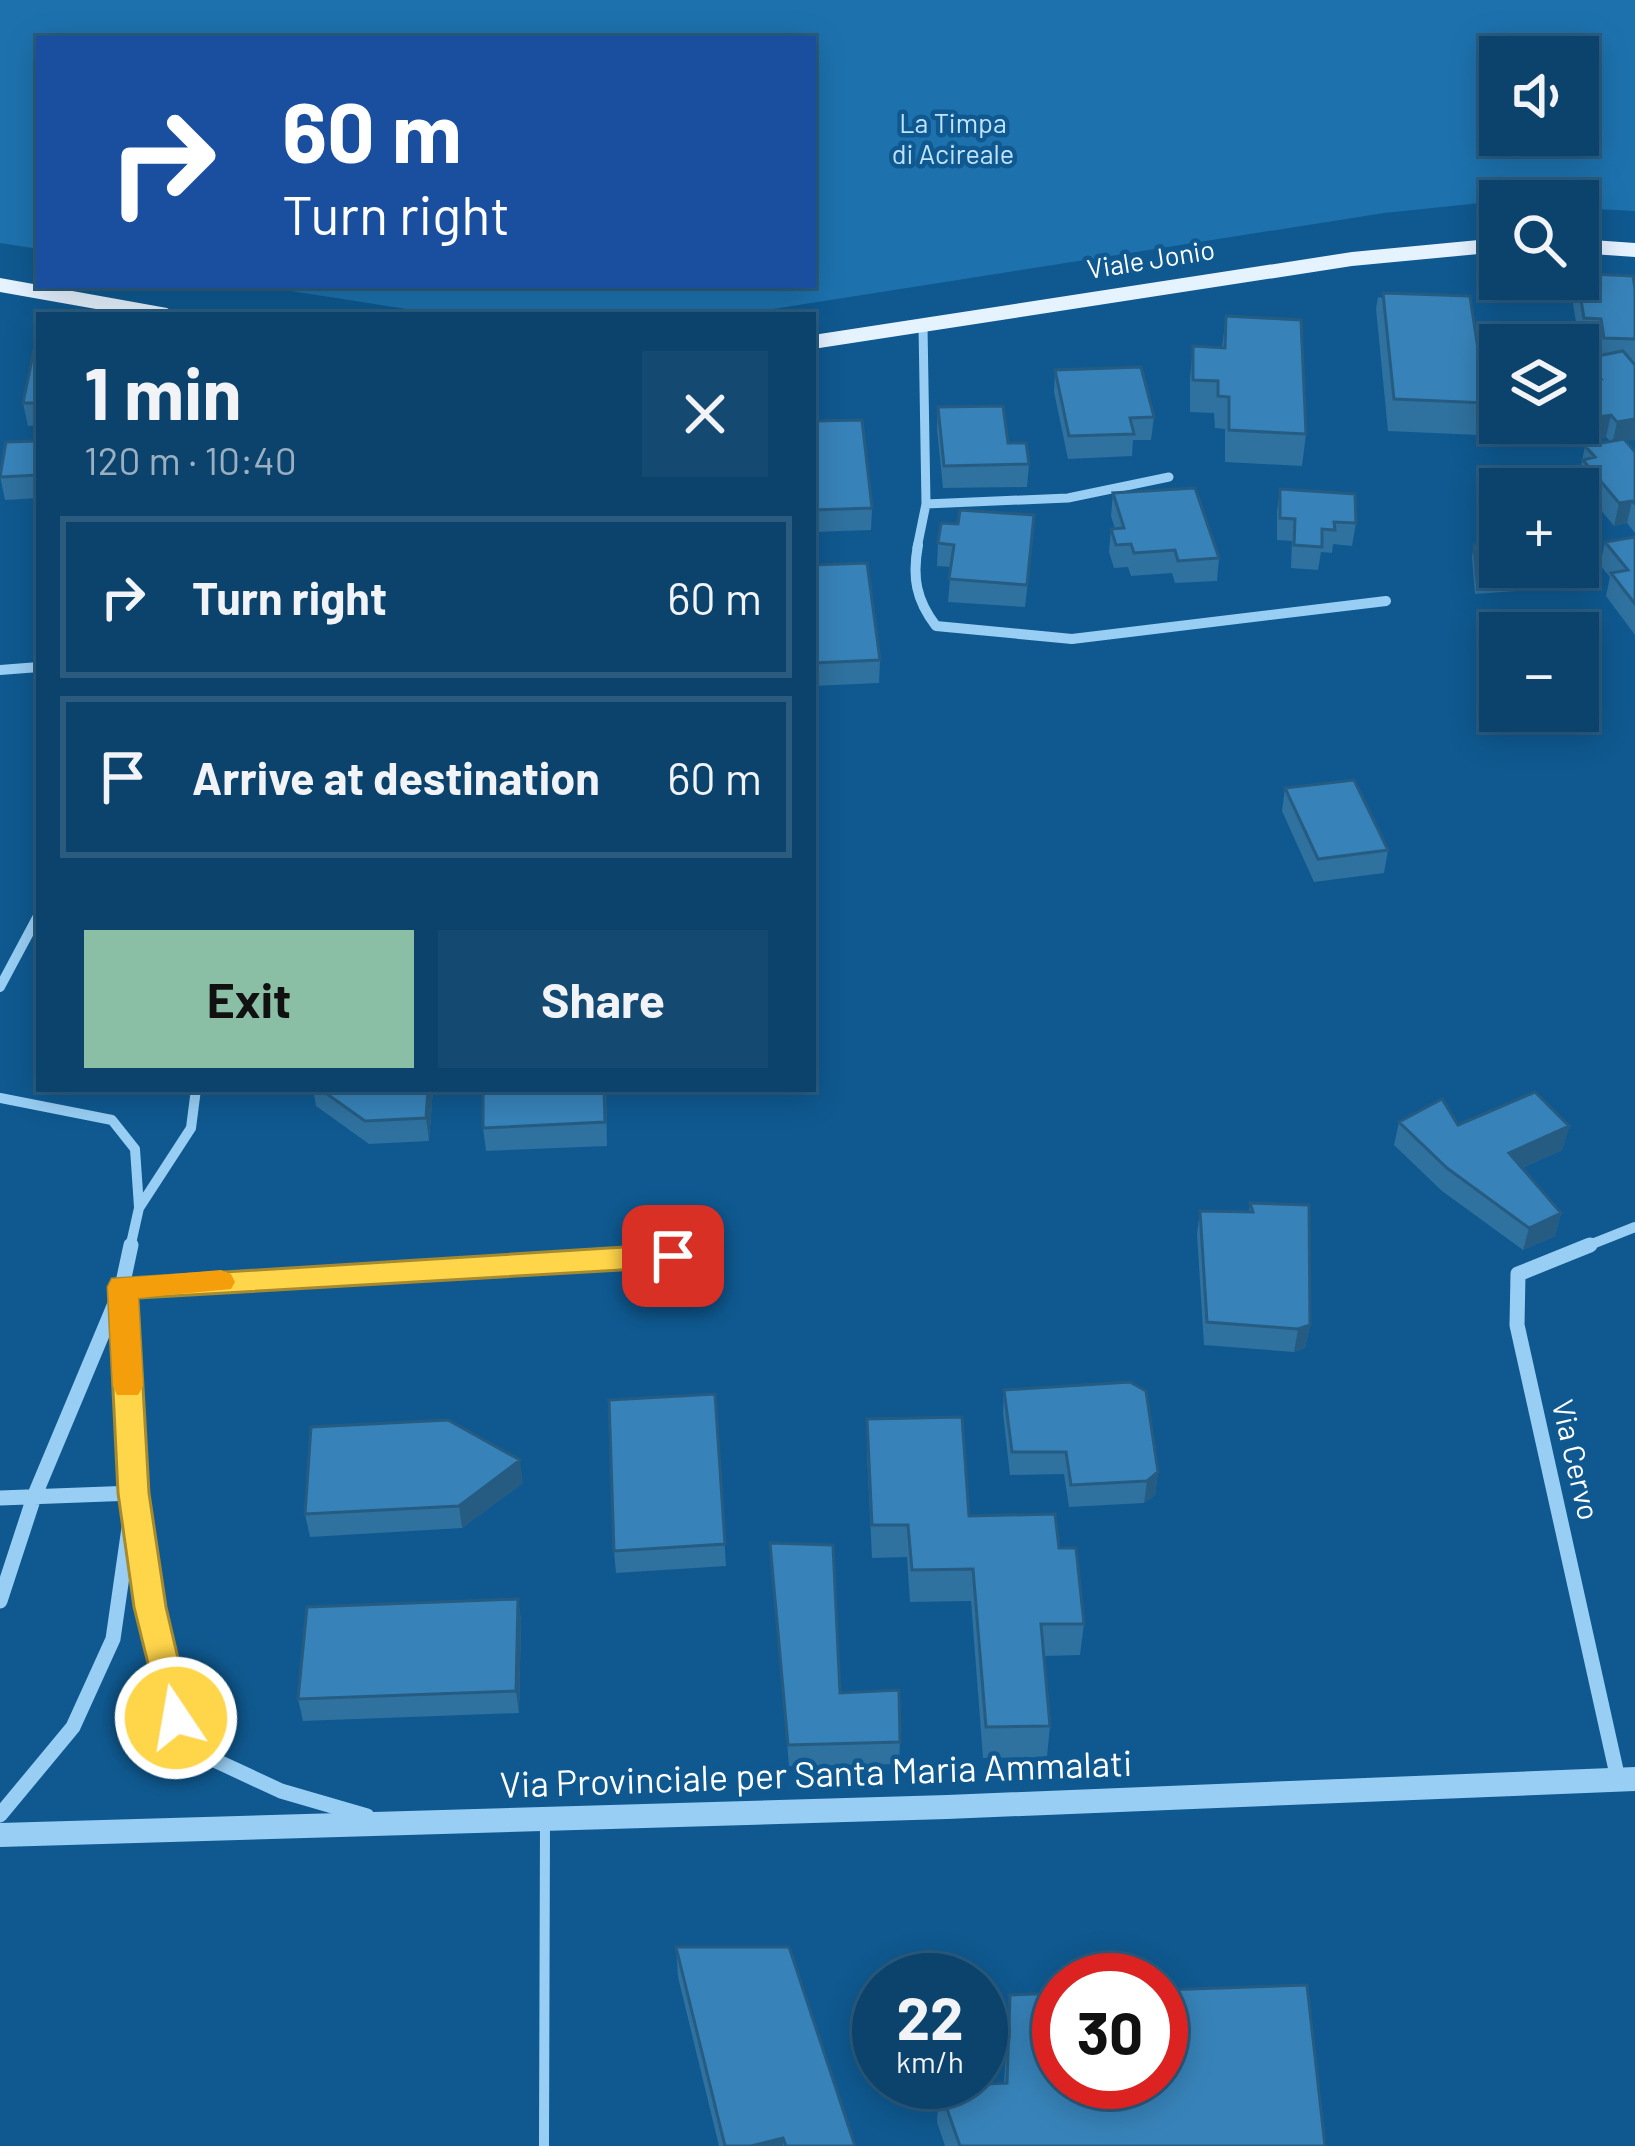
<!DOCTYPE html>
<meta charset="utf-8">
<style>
:root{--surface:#0b436c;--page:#144a72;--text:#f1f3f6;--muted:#9ab0c2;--line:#2b5c7f;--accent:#8abfa5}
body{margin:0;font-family:Barlow,sans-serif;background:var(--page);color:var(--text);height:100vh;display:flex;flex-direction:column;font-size:45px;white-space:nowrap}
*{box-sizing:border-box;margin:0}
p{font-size:39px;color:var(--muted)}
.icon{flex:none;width:66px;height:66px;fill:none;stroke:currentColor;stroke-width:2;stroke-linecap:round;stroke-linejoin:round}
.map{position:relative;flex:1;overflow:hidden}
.sheet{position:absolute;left:36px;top:312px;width:780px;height:780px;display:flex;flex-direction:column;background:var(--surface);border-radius:0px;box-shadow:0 6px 30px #0003,0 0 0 3px var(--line)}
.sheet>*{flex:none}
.top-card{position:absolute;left:36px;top:36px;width:780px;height:252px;border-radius:0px;box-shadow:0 6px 30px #0003,0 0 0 3px var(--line);background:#1a4fa0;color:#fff;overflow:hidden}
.tools{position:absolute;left:1479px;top:36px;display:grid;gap:24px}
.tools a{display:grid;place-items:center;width:120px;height:120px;border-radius:0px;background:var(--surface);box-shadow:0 6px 30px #0003,0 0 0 3px var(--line);font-size:60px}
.speed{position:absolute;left:852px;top:1953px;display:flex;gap:24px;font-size:60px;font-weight:700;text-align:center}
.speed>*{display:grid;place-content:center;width:156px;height:156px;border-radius:50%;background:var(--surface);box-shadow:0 6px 30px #0003,0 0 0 3px var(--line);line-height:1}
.speed small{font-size:30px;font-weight:400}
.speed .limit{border:18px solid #d22;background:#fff;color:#111}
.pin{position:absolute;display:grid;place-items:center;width:102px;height:102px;color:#fff;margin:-51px;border-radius:24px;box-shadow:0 6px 18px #0006}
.me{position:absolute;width:132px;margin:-66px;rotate:348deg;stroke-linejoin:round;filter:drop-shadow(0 0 9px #0008)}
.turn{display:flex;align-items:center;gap:42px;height:252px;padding:0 48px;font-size:54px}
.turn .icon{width:156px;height:156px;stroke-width:2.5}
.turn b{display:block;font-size:84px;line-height:102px}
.round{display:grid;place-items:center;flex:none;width:126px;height:126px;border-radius:0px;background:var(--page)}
.head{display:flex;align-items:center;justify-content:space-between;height:204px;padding:0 48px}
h1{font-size:72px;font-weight:700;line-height:90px}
.cta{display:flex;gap:24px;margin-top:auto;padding:24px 48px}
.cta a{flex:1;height:138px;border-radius:0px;background:var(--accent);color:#111;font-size:48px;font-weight:700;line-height:138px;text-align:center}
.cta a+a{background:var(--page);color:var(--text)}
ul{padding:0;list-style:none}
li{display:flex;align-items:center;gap:36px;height:162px;margin:0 24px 18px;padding:0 24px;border:6px solid var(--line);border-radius:0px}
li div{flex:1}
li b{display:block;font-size:45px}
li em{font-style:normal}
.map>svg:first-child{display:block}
</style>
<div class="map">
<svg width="1635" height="2146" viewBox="0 0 1635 2146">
<rect width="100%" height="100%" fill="#0f5990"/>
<!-- green -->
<path fill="#1d72ae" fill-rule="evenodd" d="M0 0H1635V211L1578 208V201H1500L1384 213 735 315H445L252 285H813V39H39V249L0 243ZM1500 57H1578V135H1500Z"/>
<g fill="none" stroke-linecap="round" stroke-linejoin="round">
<!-- service -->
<path stroke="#98cef4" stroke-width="10" d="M544 2146 545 1821"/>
<!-- minor-far2 -->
<path stroke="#98cef4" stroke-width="9" d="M923 326 926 504 1068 498 1169 477
M917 548 926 504"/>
<!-- minor-far1 -->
<path stroke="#98cef4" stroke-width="10" d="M918 545C912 577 916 600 936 626L1072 639 1386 601
M0 670 39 667
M0 987 39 914
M0 1098 112 1120 135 1149 139 1207
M130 1248 139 1208 191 1128 196 1089
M1582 1248 1635 1227"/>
<!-- minor -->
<path stroke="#98cef4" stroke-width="15" d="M1590 1245 1518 1274 1517 1325 1618 1779
M122 1287 134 1493 150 1607 176 1718 210 1758 281 1791 367 1816
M122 1287 673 1256
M0 1498 134 1493 113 1639 73 1727 0 1815
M0 1601 34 1497 122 1287 131 1245"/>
<!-- tertiary -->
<path fill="#98cef4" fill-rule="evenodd" d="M1635 1767V1791L947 1819 0 1847V1823L947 1795Z"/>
<!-- primary -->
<path fill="#e5f2ff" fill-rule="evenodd" d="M1500 238V252L1352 266 813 349V335L1352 252Z
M1578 239 1635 243V257L1578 253Z
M0 278 167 308 178 315H130L0 292Z"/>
</g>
<!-- wall -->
<path fill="#2f719f" d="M1591 274 1635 289V362H1632L1626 442 1635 452V533L1627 523 1614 526 1578 482 1585 446 1610 441 1606 437 1594 440 1582 426 1585 413 1578 405 1582 386 1578 382 1582 359 1598 356 1596 341 1579 340 1573 304 1578 282 1589 283Z
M1383 293 1486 403 1479 435 1388 431 1376 309 1378 297 1383 298Z
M1226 316 1306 434 1302 466 1225 462V429L1215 428 1214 413 1190 412V378L1193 346 1222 347Z
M39 340V425L28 426 23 403Z
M1055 370 1154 417 1151 440H1133L1132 456 1068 459 1054 392Z
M938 407 1008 443 1029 464 1027 487 943 488 937 429Z
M813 421 872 508 871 530 813 532Z
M39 441V498L5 500 0 476Z
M1280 489 1356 523 1352 546 1333 544 1332 553 1321 552 1318 570 1291 568 1292 541 1277 540V512Z
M1113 493 1219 558 1217 581 1175 583 1172 573 1131 576 1128 567 1114 568 1109 552 1111 529H1115L1111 516Z
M1033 537 1025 607 948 602 951 567 937 566 938 543Z
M1635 537V635L1606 596 1610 577 1600 565 1605 542Z
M1474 545 1532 578 1529 590 1475 594 1472 557Z
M813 565 880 660 879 683 813 686Z
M1285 788 1388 850 1384 873 1314 882 1282 811Z
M313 1089H433L429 1141 369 1144 316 1106Z
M606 1089 607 1146 486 1151 483 1128Z
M1399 1122 1569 1126 1562 1150 1522 1168 1561 1213 1555 1236 1523 1250 1442 1191 1394 1145Z
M1250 1203 1310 1325 1305 1348 1294 1352 1204 1345 1197 1234 1200 1211 1249 1212Z
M1004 1390 1158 1472 1155 1495 1144 1503 1069 1507 1064 1474 1010 1475 1003 1413Z
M715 1394 726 1566 616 1573 614 1551Z
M867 1419 969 1516 1059 1548 1084 1624 1080 1655 1044 1656 1050 1726 1047 1757 983 1758 971 1601 910 1602 907 1557 872 1558 867 1452Z
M523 1483 462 1528 310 1537 305 1514Z
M770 1543 840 1693 900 1742 899 1764 789 1766Z
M518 1599 521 1621 519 1713 303 1721 298 1699Z
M676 1947 855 2146H719L678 1977Z
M1010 1995 1325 2146H945L937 2122 939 2086 1004 2083Z"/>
<!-- shaded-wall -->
<path fill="#265c82" d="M1611 415 1606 437 1594 440 1599 417Z
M1635 419V440L1612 444 1617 422Z
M1632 501 1627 523 1614 526 1619 503Z
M428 1089H433L429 1141 426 1118Z
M1569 1126 1562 1150 1503 1176 1509 1153Z
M1561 1213 1555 1236 1523 1250 1529 1228Z
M1310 1325 1305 1348 1294 1352 1298 1329Z
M520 1460 523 1483 462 1528 459 1506Z
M1158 1472 1155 1495 1144 1503 1147 1481Z
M518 1599 521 1621 519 1713 516 1691Z
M783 2138V2146H751Z"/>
<!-- building -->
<path fill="#3783b9" stroke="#265c82" stroke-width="3" d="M1591 274 1633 276 1635 289V339L1604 338 1601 319 1584 318 1578 282 1593 283Z
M1383 293 1470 296 1486 403 1394 399Z
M1226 316 1301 320 1306 434 1229 430V397L1218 396V381L1193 380V346L1225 348Z
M36 340H39V403H23Z
M1623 351 1635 365V419L1617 422 1611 415 1599 417 1587 404 1599 401 1583 383 1601 379 1582 359Z
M1141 367 1154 417 1130 418 1134 434 1069 436 1055 370Z
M1003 406 1008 443H1026L1029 464 944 466 938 407Z
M862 420 872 508 813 510V421Z
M1624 439 1635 452V504L1632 501 1619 503 1583 460 1595 457 1585 446Z
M39 441V475L0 477 6 442Z
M1195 488 1219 558 1178 561 1175 550 1134 553 1131 544 1116 545 1111 529 1124 528 1113 493Z
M1280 489 1355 494 1356 523 1334 522 1335 530 1322 529V547L1294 545 1295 519 1280 518Z
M960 510 1034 515 1027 585 949 579 954 545 938 543 941 523 958 524Z
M1635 537V604L1611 573 1628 570 1605 542Z
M1474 545 1500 547V567H1531L1532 578 1477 582Z
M867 563 880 660 813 663V565Z
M1354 780 1388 850 1318 859 1285 788Z
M320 1089H428L426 1118 365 1121Z
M483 1089H604L605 1122 483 1128Z
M1535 1092 1569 1126 1509 1153 1561 1213 1529 1228 1447 1168 1399 1122 1442 1099 1458 1125Z
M1250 1203 1309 1205 1310 1325 1298 1329 1207 1322 1200 1211 1253 1212Z
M1130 1382 1146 1391 1158 1472 1147 1481 1071 1485 1066 1452H1012L1004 1390Z
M715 1394 725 1544 614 1551 609 1400Z
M962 1417 969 1516 1055 1514 1059 1548H1076L1084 1624H1041L1050 1726 986 1727 973 1569 912 1570 908 1525H872L867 1419Z
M448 1420 520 1460 459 1506 305 1514 311 1427Z
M770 1543 833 1545 840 1693 899 1690 900 1742 788 1745Z
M518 1599 516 1691 298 1699 307 1607Z
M676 1947H789L855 2146H786L783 2138 751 2146H725Z
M1307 1985 1325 2146H960L939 2086 1007 2083 1010 1995 1059 1993V2082H1161V1990Z"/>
<!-- route -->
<path fill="#ffd54a" stroke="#a68a30" stroke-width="3" d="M673 1244 683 1248 688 1256 683 1263 673 1267 138 1298 149 1493 166 1607 192 1718 188 1728 176 1733 164 1728 134 1607 118 1493 108 1287 112 1279Z"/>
<!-- slow -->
<path fill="#f59e0b" d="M221 1270 231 1274 235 1282 231 1289 138 1298 143 1386 138 1395H117L113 1386 108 1287 112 1279Z"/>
<g text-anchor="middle" stroke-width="9" stroke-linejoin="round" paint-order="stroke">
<!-- far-park labels -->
<g font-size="27" fill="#c0e4fe" stroke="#0f5990">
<text x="953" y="133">La Timpa<tspan x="953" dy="31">di Acireale</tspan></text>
</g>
<!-- far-street labels -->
<g font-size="27" fill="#fff" stroke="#0f5990">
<text transform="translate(1151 260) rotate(-9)" y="9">Viale Jonio</text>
</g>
<!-- street labels -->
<g font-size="30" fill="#fff" stroke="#0f5990">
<text transform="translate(1575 1460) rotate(77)" y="10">Via Cervo</text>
</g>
<!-- near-street labels -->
<g font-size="36" fill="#fff" stroke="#0f5990">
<text transform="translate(816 1774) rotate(-2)" y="13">Via Provinciale per Santa Maria Ammalati</text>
</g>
</g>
</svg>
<div class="tools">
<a><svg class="icon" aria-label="sound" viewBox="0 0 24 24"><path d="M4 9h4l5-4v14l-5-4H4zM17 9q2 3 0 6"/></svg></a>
<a><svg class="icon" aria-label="search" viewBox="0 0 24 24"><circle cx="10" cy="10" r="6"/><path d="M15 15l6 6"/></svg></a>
<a><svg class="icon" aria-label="layers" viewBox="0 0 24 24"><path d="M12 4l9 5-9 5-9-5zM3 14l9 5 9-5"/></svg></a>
<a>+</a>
<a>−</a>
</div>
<div class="speed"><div>22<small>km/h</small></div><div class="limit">30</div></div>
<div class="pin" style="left:673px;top:1256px;background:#d93025"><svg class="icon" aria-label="arrive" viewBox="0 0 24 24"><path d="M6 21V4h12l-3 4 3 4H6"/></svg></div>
<svg class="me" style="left:176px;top:1718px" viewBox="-20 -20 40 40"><circle r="17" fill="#ffd54a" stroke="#fff" stroke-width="3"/><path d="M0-11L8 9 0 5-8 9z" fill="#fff"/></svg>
<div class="top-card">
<div class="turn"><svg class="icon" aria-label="right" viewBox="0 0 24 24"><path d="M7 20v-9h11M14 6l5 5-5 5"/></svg><div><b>60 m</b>Turn right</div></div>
</div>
<section class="sheet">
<div class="head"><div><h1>1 min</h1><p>120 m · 10:40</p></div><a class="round"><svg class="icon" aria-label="close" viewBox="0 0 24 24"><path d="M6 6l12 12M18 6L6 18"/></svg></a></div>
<ul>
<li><svg class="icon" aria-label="right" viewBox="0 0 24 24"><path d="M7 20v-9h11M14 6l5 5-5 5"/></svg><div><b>Turn right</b></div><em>60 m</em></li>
<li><svg class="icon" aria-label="arrive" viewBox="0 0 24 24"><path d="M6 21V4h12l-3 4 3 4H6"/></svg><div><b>Arrive at destination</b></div><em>60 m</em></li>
</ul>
<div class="cta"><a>Exit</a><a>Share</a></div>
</section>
</div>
